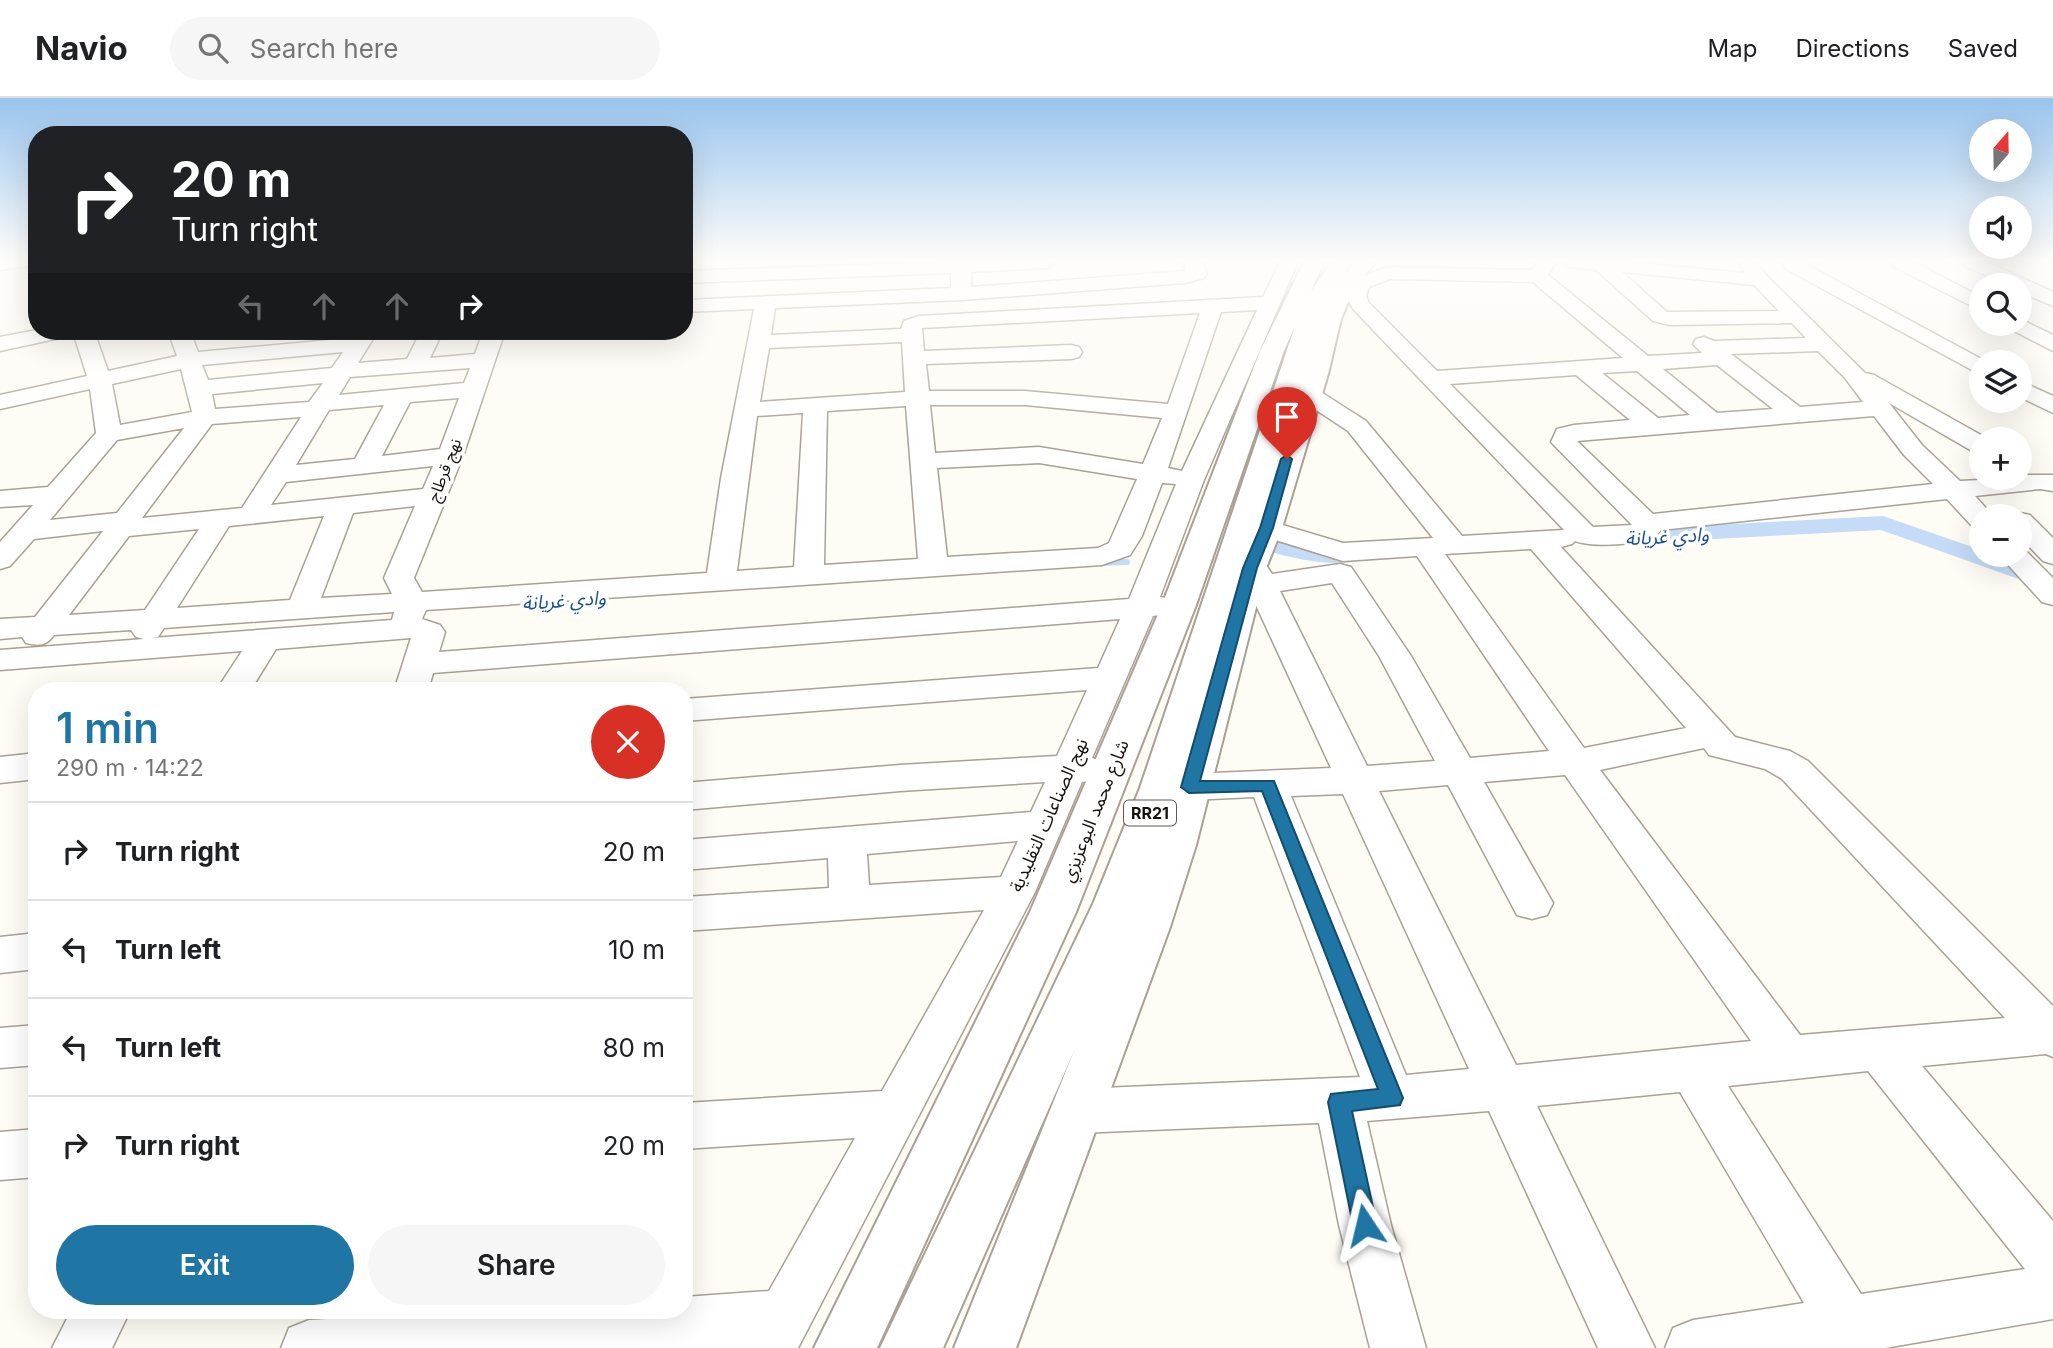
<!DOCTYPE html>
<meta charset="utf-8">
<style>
:root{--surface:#fff;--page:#f6f6f6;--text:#202124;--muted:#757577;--line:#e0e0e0;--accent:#1f76a5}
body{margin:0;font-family:Inter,"Noto Sans Arabic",sans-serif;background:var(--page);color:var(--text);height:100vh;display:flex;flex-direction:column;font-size:26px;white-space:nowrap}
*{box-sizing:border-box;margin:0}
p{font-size:23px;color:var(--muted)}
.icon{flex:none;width:38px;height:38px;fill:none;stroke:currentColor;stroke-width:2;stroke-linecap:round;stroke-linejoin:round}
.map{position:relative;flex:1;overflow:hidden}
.drawer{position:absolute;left:28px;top:584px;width:665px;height:637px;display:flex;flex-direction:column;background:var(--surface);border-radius:28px;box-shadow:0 7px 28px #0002}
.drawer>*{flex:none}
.top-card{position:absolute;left:28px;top:28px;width:665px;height:214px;border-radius:28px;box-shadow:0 7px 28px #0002;background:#202124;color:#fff;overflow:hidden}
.needle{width:46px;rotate:20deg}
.fabs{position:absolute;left:1969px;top:21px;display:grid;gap:14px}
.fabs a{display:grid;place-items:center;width:63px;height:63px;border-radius:50%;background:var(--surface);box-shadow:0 7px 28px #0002;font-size:35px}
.pin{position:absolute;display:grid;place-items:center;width:60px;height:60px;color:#fff;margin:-72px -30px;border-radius:50% 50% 50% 0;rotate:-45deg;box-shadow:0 0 7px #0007}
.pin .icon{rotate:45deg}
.me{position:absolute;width:77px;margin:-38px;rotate:350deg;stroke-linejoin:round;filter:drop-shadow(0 0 5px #0008)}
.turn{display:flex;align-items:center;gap:24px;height:147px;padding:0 28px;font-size:32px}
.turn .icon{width:91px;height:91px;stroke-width:2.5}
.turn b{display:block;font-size:49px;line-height:60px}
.lanes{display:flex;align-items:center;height:66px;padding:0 28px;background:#0003;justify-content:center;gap:35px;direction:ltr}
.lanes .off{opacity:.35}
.round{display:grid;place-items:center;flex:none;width:74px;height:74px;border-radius:37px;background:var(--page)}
.head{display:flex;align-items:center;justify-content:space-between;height:119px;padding:0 28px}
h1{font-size:42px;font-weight:600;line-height:52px;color:var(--accent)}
.button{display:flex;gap:14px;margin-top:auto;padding:14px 28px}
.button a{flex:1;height:80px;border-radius:42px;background:var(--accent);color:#fff;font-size:28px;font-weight:600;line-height:80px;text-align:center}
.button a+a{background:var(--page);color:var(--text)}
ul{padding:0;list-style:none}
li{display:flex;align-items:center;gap:21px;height:98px;padding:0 28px;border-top:2px solid var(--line)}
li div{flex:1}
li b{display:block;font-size:26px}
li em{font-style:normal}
header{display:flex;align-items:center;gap:42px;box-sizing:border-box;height:98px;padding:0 35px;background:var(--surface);border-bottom:2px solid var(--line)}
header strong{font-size:33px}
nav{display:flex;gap:38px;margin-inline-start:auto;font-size:24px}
.search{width:490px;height:63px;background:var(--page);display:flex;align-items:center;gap:18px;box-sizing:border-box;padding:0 24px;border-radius:38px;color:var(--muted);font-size:26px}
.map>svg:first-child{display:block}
</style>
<header>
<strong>Navio</strong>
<div class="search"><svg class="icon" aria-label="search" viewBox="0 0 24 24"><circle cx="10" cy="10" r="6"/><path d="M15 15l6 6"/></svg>Search here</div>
<nav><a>Map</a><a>Directions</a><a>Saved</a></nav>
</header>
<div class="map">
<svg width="2053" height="1250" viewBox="0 0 2053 1250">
<rect width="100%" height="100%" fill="#fffbf5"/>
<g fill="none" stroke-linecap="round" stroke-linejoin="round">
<!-- stream -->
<path stroke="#c4dcf8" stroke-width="6" d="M1099 465 1127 464"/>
<!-- canal -->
<path fill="#c4dcf8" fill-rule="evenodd" d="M1883 418 1981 452V457H1995L2053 477V489L2038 488 1881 432 1619 446 1611 444 1608 439 1611 434 1619 432Z
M1278 442 1319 452 1365 448 1373 450 1377 455 1373 460C1334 470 1307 463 1270 454L1266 449 1270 444Z"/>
<!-- minor casing -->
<g stroke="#a9a194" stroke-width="3">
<path id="minor" d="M0 164H30L28 168 0 172Z
M947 164H1055L1046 170 971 174V189L1185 173 1184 164H1202L1207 176 1204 180 1185 185 962 202 775 210 771 237 901 231 904 223 919 218 1263 199 1280 164H1298L1204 382 1160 499 1173 501 1177 508 1173 515 1153 518 1092 660 1102 663 1107 672 1102 681 1082 684 1035 794 798 1250H281L289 1230 309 1222 477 1213H684V1199L769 1193 855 1040 684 1051V1005L882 993 984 812 684 833V799L829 790 828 760 684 772V742L1031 714 1045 684 900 693 684 712V685L900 667 1057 658 1087 592 684 623V601L1098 570 1120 521 433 575 428 593H394L411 540 276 551 250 593H216L242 553 0 572V552L144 541 136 539 131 532 54 537C46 548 39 548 26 545L22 539 0 541V521L35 519 103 433 34 441 10 468 0 471V444L33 407 0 409V393L48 389 96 335 90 291 0 311V297L87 278 74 237 0 253V239L37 232 94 233 108 273 177 258 168 233H227L224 238 193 241 198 254 352 240 356 233H378L358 265 407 261 421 233H443L430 260 475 256 483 233H505L463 358 414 480 422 494 707 475 721 380 754 211 684 214V202L951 190V175L684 185V173ZM1257 212 1182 373 1168 370 1221 214ZM1200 215 1168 306 1025 293H929L926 266 1071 261 1079 259 1082 254 1079 249 1071 247 924 253 922 230ZM902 244 905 294 760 304 769 250ZM343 254 332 270 208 282 202 267ZM470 270 464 285 339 297 350 279ZM181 271 192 314 120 327 112 286ZM323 285 309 304 215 311 212 296ZM459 300 440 351 382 358 410 304ZM384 307 355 361 296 367 329 312ZM930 307H1025L1162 320 1143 366 1039 349 935 355ZM906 308 918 461 824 467 827 313ZM803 315 794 469 737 473 757 318ZM301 319 242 410 142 420 212 326ZM184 330 117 415 50 422 117 342ZM1039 365 1137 381 1109 445 1098 450 947 459 937 370ZM433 368 423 391 271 407 286 384ZM1162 385 1176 386 1129 501 439 554 445 534 440 527 422 521 426 512 1102 467 1130 457 1142 438ZM415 408 384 480 392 496 321 500 353 415ZM324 418 290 502 177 510 229 428ZM199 431 145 512 69 517 129 438ZM394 514 392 522 152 540 158 539 164 530ZM1018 743 1001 779 869 787 867 756Z
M1538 164H1556L1548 177 1648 258 1702 255 1693 246 1696 241 1704 239 1714 243 1806 240 1792 225 1670 227 1653 223 1596 172 1566 168 1564 164H1630L1745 175 1738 164H1756L1767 178 1865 275 1874 277 1988 341H1981V356L1972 353 1889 305 1922 347 1960 383 2020 380V377H2053V393L2040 391 1975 398 1993 418H1981V429L1971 427 1947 401 1661 432C1651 448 1591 450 1575 443L1572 446 1561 449 1735 639 1790 653 1808 663 2053 908V959L2046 956 1922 968 2053 1123V1221L1885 1250H1665L1673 1230 1693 1222 1804 1205 1680 994 1537 1008 1655 1250H1598L1489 1013 1367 1023 1391 1127 1426 1250H1370L1339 1127 1319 1025 1078 1035 1061 1029 1054 1013 1061 997 1078 991 1360 979 1254 699 1190 702 1177 698 1171 689 1177 680 1190 676 1331 670 1243 479 1221 472 1216 466 1221 460 1231 457 1266 467 1272 476 1340 466 1351 469 1411 558 1470 660 1549 653 1417 458 1343 463 1256 436 1252 430 1256 424 1266 422 1343 445 1433 440 1348 333 1283 290 1279 285 1283 280H1299L1366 323 1462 438 1564 432 1353 211 1346 198 1353 182 1387 169 1532 172ZM1622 174 1754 187 1779 213 1667 214ZM1390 181 1533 184 1623 260 1437 273 1369 205 1366 198 1369 189ZM1818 253 1845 280 1863 304 1800 309 1731 256ZM1717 267 1773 311 1717 315 1663 271ZM1637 273 1690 317 1658 320 1602 275ZM1576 277 1630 322 1574 327 1557 331 1551 344 1632 427 1593 429 1450 286ZM1874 318 1904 357 1933 386 1653 416 1577 343ZM1531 451 1686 630 1584 650 1445 456ZM1332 485 1379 558 1435 663 1367 668 1280 493ZM1704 650 1709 657 1765 671 1782 681 2005 920 1800 937 1600 672ZM1565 677 1751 943 1516 967 1379 693 1448 687 1517 817 1532 821 1547 817 1553 805 1484 684ZM1343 696 1469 971 1406 977 1291 698ZM1868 973 2025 1171 1861 1196 1728 988Z
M1786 164H1816L1811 169 1987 264H1981V277L1786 171 1783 167Z
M1891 164H1914L1981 199V213L1893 168Z
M1963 164H1987L2053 194V208L2020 194V187H2006L1965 168Z
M2020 221 2053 237V253L2008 230 2004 226H2020Z
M2020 283 2053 298V315L2020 299Z
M2020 415 2030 417 2053 440V466L2043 463 2020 439V418H2009Z
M2020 450 2024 451 2053 480V507L2042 504 1999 457H2020Z
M37 655V681L0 685V659Z
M37 835V871L0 875V839Z
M37 927V967L0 970V930Z
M37 1031V1079L0 1082V1034Z
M71 1213H130L112 1250H52Z"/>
</g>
<!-- major casing -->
<g stroke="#a9a194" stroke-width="4">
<path id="major" d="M1354 164H1375L1353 193 1341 221 1328 276 1282 430 1266 470 1196 747 1170 829 1016 1250H954L1124 829 1152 747 1234 470 1250 430 1302 276 1317 221 1332 192Z"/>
</g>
<!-- highway casing -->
<g stroke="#a9a194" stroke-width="4">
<path id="highway" d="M1304 164H1324L1311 193 1332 164H1352L1332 195 1321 222 1180 690 1139 806 943 1250H880L1093 806 1140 690 1295 228 1284 253 1196 507 1076 814 877 1250H814L1030 814 1162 507 1260 253Z"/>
</g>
<!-- minor -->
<use href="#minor" fill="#fff" fill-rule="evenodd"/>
<!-- major -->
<use href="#major" fill="#fff" fill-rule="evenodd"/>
<!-- highway -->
<use href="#highway" fill="#fff" fill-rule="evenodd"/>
</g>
<!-- sky -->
<linearGradient id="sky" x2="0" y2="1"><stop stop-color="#99c4ee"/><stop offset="0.48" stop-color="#fffdfa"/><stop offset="1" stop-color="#fffdfa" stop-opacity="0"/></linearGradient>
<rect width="2053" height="339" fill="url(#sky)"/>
<!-- route -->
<path fill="#1f76a5" stroke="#144d6b" stroke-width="2" d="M1287 357 1292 361 1273 430 1257 470 1200 683H1274L1403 1000 1400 1007 1352 1013 1377 1127 1373 1135 1365 1139 1356 1135 1353 1127 1328 1004 1331 996 1378 991 1262 693 1189 695 1181 689 1243 470 1260 430 1281 361Z"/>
<g text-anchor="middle" stroke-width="7" stroke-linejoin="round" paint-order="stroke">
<!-- far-street labels -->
<g font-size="16" fill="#15120d" stroke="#fff">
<text transform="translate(444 372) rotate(-69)" y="6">نهج قرطاج</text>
</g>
<!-- shield labels -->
<rect fill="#fff" stroke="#5b5956" stroke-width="2" x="1124" y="702.5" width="52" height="25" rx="5"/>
<g font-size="16" font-weight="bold" fill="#15120d">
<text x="1150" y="721">RR21</text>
</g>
<!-- street labels -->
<g font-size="18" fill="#15120d" stroke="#fff">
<text transform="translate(1095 713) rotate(-68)" y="6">شارع محمد البوعزيزي</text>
<text transform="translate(1049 717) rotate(-66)" y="6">نهج الصناعات التقليدية</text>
</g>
<!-- water labels -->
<g font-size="19" font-style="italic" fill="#17528f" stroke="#fff">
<text transform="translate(1667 438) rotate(-3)" y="7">وادي غريانة</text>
<text transform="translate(564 502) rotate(-4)" y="7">وادي غريانة</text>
</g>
</g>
</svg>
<div class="fabs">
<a><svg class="needle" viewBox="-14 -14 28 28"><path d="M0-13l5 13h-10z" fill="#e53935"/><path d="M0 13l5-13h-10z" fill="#757577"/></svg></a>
<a><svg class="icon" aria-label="sound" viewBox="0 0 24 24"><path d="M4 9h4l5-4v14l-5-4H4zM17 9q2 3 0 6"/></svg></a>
<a><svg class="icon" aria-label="search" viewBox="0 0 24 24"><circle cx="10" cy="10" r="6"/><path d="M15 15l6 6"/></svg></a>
<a><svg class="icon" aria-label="layers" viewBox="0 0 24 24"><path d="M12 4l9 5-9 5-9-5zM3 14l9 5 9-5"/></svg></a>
<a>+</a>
<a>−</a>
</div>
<div class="pin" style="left:1287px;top:361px;background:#d93025"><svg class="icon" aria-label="arrive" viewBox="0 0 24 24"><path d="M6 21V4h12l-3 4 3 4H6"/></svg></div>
<svg class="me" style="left:1365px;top:1127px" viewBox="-20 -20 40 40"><path d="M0-17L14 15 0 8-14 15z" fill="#1f76a5" stroke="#fff" stroke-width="4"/></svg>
<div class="top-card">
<div class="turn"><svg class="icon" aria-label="right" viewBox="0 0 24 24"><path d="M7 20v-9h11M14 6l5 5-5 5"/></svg><div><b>20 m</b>Turn right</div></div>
<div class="lanes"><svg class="icon off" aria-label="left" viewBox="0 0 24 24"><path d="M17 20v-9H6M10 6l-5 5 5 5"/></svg><svg class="icon off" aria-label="ahead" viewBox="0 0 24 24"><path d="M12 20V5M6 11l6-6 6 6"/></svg><svg class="icon off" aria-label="ahead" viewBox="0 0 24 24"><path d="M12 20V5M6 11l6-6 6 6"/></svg><svg class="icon" aria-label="right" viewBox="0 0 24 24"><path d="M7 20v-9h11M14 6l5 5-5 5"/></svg></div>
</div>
<section class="drawer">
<div class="head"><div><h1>1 min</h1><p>290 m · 14:22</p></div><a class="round" style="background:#d93025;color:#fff"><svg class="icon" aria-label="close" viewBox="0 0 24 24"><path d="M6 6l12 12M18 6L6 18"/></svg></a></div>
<ul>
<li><svg class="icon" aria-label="right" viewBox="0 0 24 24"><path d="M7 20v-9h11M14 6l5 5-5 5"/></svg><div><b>Turn right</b></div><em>20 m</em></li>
<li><svg class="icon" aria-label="left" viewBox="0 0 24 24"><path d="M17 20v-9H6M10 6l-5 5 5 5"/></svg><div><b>Turn left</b></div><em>10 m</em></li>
<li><svg class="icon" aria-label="left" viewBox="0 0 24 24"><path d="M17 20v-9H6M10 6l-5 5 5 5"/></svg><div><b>Turn left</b></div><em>80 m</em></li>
<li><svg class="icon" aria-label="right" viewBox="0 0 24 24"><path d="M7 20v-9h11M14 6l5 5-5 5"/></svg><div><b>Turn right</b></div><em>20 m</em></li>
</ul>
<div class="button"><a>Exit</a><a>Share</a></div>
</section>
</div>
